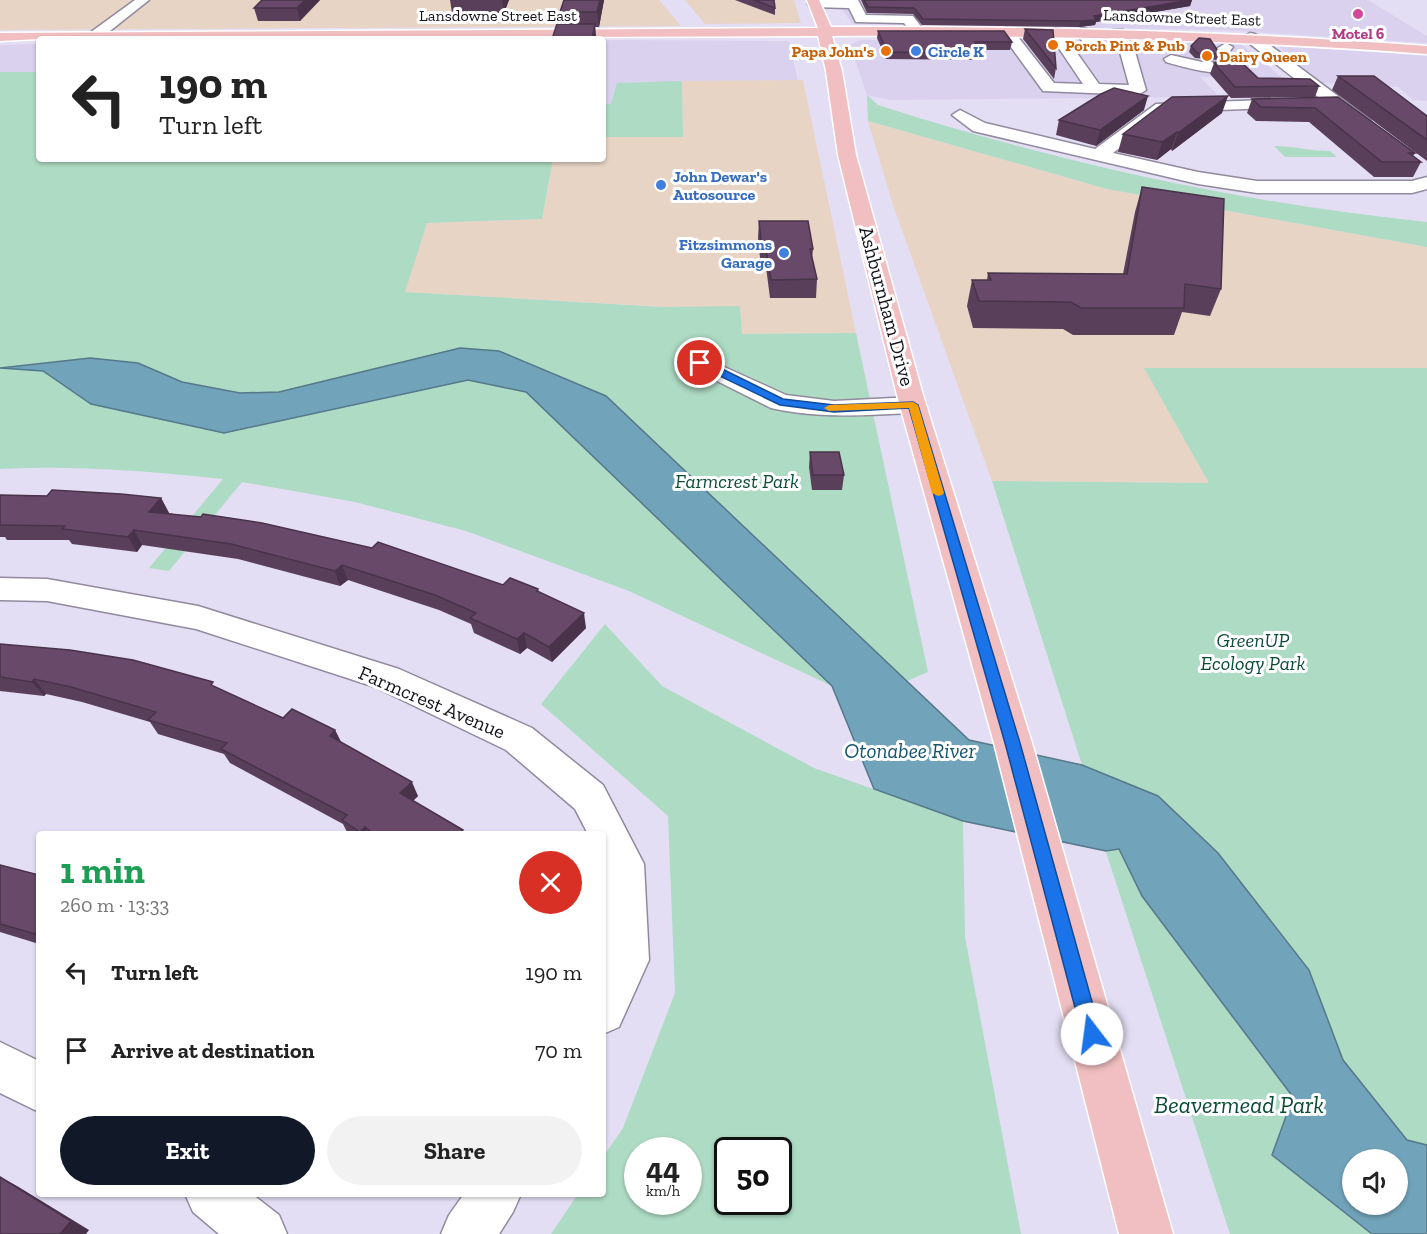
<!DOCTYPE html>
<meta charset="utf-8">
<style>
:root{--surface:#fff;--page:#f2f2f2;--text:#222;--muted:#767676;--accent:#111827}
body{margin:0;font-family:"Zilla Slab",serif;background:var(--page);color:var(--text);height:100vh;display:flex;flex-direction:column;font-size:22px;white-space:nowrap}
*{box-sizing:border-box;margin:0}
p{font-size:20px;color:var(--muted)}
.icon{flex:none;width:33px;height:33px;fill:none;stroke:currentColor;stroke-width:2;stroke-linecap:round;stroke-linejoin:round}
.map{position:relative;flex:1;overflow:hidden}
.panel{position:absolute;left:36px;top:831px;width:570px;height:366px;display:flex;flex-direction:column;background:var(--surface);border-radius:6px;box-shadow:0 2px 4px #0004}
.panel>*{flex:none}
.top-card{position:absolute;left:36px;top:36px;width:570px;height:126px;border-radius:6px;box-shadow:0 2px 4px #0004;background:#fff;color:var(--text);overflow:hidden}
.controls{position:absolute;left:1342px;top:1149px;display:grid;gap:12px}
.controls a{display:grid;place-items:center;width:66px;height:66px;border-radius:50%;background:var(--surface);box-shadow:0 2px 4px #0004;font-size:30px}
.speed{position:absolute;left:624px;top:1137px;display:flex;gap:12px;font-size:30px;font-weight:700;text-align:center}
.speed>*{display:grid;place-content:center;width:78px;height:78px;border-radius:50%;background:var(--surface);box-shadow:0 2px 4px #0004;line-height:1}
.speed small{font-size:15px;font-weight:400}
.speed .limit{border:3px solid #111;border-radius:9px;background:#fff;color:#111}
.pin{position:absolute;display:grid;place-items:center;width:51px;height:51px;color:#fff;margin:-26px;border:3px solid #fff;border-radius:50%;box-shadow:0 2px 6px #0007}
.me{position:absolute;width:66px;margin:-33px;rotate:345deg;stroke-linejoin:round;filter:drop-shadow(0 0 4px #0008)}
.turn{display:flex;align-items:center;gap:21px;height:126px;padding:0 24px;font-size:27px}
.turn .icon{width:78px;height:78px;stroke-width:2.5}
.turn b{display:block;font-size:42px;line-height:51px}
.round{display:grid;place-items:center;flex:none;width:63px;height:63px;border-radius:32px;background:var(--page)}
.summary{display:flex;align-items:center;justify-content:space-between;height:102px;padding:0 24px}
h1{font-size:36px;font-weight:700;line-height:45px;color:#1e9e55}
.action{display:flex;gap:12px;margin-top:auto;padding:12px 24px}
.action a{flex:1;height:69px;border-radius:36px;background:var(--accent);color:#fff;font-size:24px;font-weight:700;line-height:69px;text-align:center}
.action a+a{background:var(--page);color:var(--text)}
ul{padding:0;list-style:none}
li{display:flex;align-items:center;gap:18px;height:78px;padding:0 24px}
li div{flex:1}
li b{display:block;font-size:22px}
li em{font-style:normal}
.map>svg:first-child{display:block}
</style>
<div class="map">
<svg width="1427" height="1234" viewBox="0 0 1427 1234">
<rect width="100%" height="100%" fill="#e4def4"/>
<!-- built -->
<path fill="#dad1ee" d="M836 0H1368L1427 36V43L1221 30 852 24Z
M1141 39 1241 44 1286 81 1200 77 1220 97 891 100 867 95 850 45 860 40Z
M603 40 789 41 798 80 618 83 611 105H603Z
M39 44V72H0V45Z
M1277 45 1427 56V101L1413 100 1398 87 1322 83Z"/>
<!-- industrial -->
<path fill="#e7d4c5" d="M0 0H659L681 26 0 30Z
M685 0H794L801 23 705 24Z
M803 80 856 333 742 334 740 307H667L404 292 427 223 542 219 553 159H603V137H683L682 81Z
M868 121 1107 189 1427 247V368L1145 369 1210 483 992 481 893 205Z"/>
<!-- green -->
<path fill="#aedbc4" fill-rule="evenodd" d="M0 72H39V159H553L542 219 427 223 405 292 663 307 740 306 742 334 856 333 928 672 907 681 832 686 629 591 466 531 355 502 242 482 169 571 149 568 223 479C149 471 74 465 0 469Z
M682 81 683 137H603V105L611 104 617 83Z
M867 95 878 105C1056 162 1241 203 1427 222V247L1107 189 868 121Z
M1274 146C1294 146 1309 151 1330 151L1337 157H1285Z
M1144 368H1427V1145L1408 1140 1343 1060 1309 970 1158 796 1082 765 992 481 1209 483Z
M605 624 662 686 814 768 963 821 965 937 1021 1234H551L578 1194H603V1157L623 1128 675 993 668 816 541 704ZM638 1150H688V1202H638ZM728 1150H778V1202H728Z
M1119 849 1142 896 1293 1097 1273 1155 1372 1234H1230L1106 852Z"/>
<!-- water -->
<path fill="#71a3ba" stroke="#55788a" stroke-width="1.5" fill-rule="evenodd" d="M460 348 499 351 606 396 969 740 1082 765 1158 796 1218 853 1309 970 1343 1060 1407 1140 1427 1145V1234H1372L1272 1155 1293 1097 1142 896 1119 849 1106 851 963 821 874 789 832 686 526 392 468 380 224 433 91 404 43 371 0 368 90 358 138 363 182 382 240 393 279 392ZM1353 1160H1398V1204H1353Z"/>
<g fill="none" stroke-linecap="round" stroke-linejoin="round">
<!-- minor casing -->
<g stroke="#918a9f" stroke-width="3">
<path id="minor" d="M135 0H149L101 38H91L89 35 91 32Z
M815 0H858L866 15 913 16 925 32 918 36 913 35 904 23 856 22 849 8 810 7 808 4 810 1Z
M1007 28 1012 29 1054 83 1083 84 1048 32 1055 28 1060 29 1099 84 1129 85 1120 52 1090 51 1075 32 1082 28 1087 29 1099 44H1116L1111 33 1113 30H1123L1134 48 1146 90 1138 95 1043 91 1000 32Z
M1250 33 1255 34 1370 120 1372 124 1370 128H1358L1245 40 1243 37Z
M1226 43 1233 47 1229 52 1242 65C1227 81 1184 67 1166 62L1164 59 1171 55 1202 62H1223L1213 51Z
M1293 99 1301 104 1299 107 1166 112 1113 153 1198 172 1257 181H1412L1427 177V189L1412 193H1257L1198 184 973 131 952 115 960 110 985 123 1095 149 1156 104Z
M700 356 786 395 834 401 913 397 922 399 926 405 922 411 913 413C865 415 818 419 771 408L691 368 688 363 691 358Z
M0 578 47 579 198 606 399 669 532 728 603 785 644 864 649 960 619 1027 603 1034 605 958 603 834H588L575 809 506 750 375 687 196 629 47 601 0 600Z
M0 1042 39 1061V1112L0 1093Z
M185 1194H252L279 1215 287 1234H219L193 1212Z
M464 1194H521L513 1212 499 1234H441L449 1215Z"/>
</g>
<!-- major casing -->
<g stroke="#fff" stroke-width="3">
<path id="major" d="M807 0H819L831 27C1030 26 1229 31 1427 46V54C1229 39 1031 35 832 36L842 71 856 155 923 395 1032 743 1173 1234H1119L994 743 897 395 838 155 826 71 818 36 39 39 0 41V33L818 28Z"/>
</g>
<!-- minor -->
<use href="#minor" fill="#fff" fill-rule="evenodd"/>
<!-- major -->
<use href="#major" fill="#f1bfc1" fill-rule="evenodd"/>
</g>
<!-- wall -->
<path fill="#593f5a" d="M320 0 300 21H258L254 8Z
M450 0H509L504 13H452Z
M564 0H604L599 27H595L596 39 561 24 560 12Z
M735 0H774L775 8V15Z
M861 0H1192L1190 6 1096 22 1095 25 1079 27 922 25 913 14 867 13Z
M1025 29 1056 68 1054 79 1023 39Z
M878 31 1012 42 1010 50H980L982 53 980 60 886 59 877 38Z
M1191 46 1220 54 1218 60 1195 58 1189 52Z
M1214 63 1258 78 1319 86 1315 97 1231 98 1210 74Z
M1338 76 1427 116V161L1332 90Z
M1338 97 1415 153 1413 156 1421 162 1413 177H1374L1309 122 1256 121 1247 113 1252 99Z
M1144 110 1096 146 1056 135 1059 120Z
M1222 113 1172 151 1171 149 1157 160 1118 152 1123 134Z
M1142 187 1221 289 1210 316 1182 312 1174 335H1073L1063 329 973 328 967 306 972 280H987L988 273 1123 274 1135 212Z
M759 221 813 249 812 259 817 279 816 298H770L766 267H761L758 238Z
M810 452 844 475 842 490H812L809 467Z
M0 495 161 498 169 513 503 585 538 589 539 592 586 628 552 662 527 648 520 654 474 633 471 624 439 610 348 580 340 586 238 559 142 545 137 552 72 544 69 540H7L5 537H0Z
M0 644 216 688 283 718 335 730 341 742 418 796 413 801 464 834H348L343 824 230 763 224 754 158 734 150 722 82 702 46 694 44 696 0 691Z
M0 865 39 875V944L0 932Z"/>
<!-- shaded-wall -->
<path fill="#49334a" d="M305 0H320L300 21 297 8Z
M502 0H509L504 13Z
M600 0H604L599 27 597 12Z
M1192 0 1190 6 1096 22 1095 25 1079 27 1081 21 1094 16Z
M595 24 596 39H592Z
M1148 96 1144 110 1096 146 1100 130Z
M1228 96 1222 113 1172 151 1178 133Z
M1177 132 1171 149 1157 160 1162 142Z
M161 498 169 513 149 512Z
M134 530 142 545 137 552 128 537Z
M342 565 348 580 340 586 335 571Z
M584 613 586 628 552 662 549 647Z
M524 633 527 648 520 654 517 639Z
M34 679 46 694 44 696 32 682Z
M335 730 342 744 330 736Z
M412 782 418 796 406 807 400 793Z
M365 827 368 834H361L360 832Z
M0 1177 17 1186 89 1230 86 1234H60Z"/>
<!-- building -->
<path fill="#684969" stroke="#49334a" stroke-width="1.5" d="M262 0H305L297 8H254Z
M564 0H600L597 12H560Z
M754 0H774L775 8Z
M864 0H1191L1094 16 1096 20 1081 21 923 19 914 8 868 7Z
M557 24H595L592 39H552Z
M1025 29 1053 30 1056 68Z
M878 31H1004L1012 42H975L982 53 887 52Z
M1199 38 1210 39 1220 54 1197 53 1191 46Z
M1240 61 1258 78 1310 79 1319 86 1235 87 1214 63Z
M1338 76H1374L1427 116V140Z
M1114 88 1148 96 1100 130 1059 120 1101 94Z
M1228 96 1178 133 1177 132 1162 142 1123 134 1172 97Z
M1338 97 1415 153H1409L1421 162H1382L1315 108 1261 107 1252 99Z
M1142 187 1224 199 1221 289 1185 284 1184 308H1081L1071 302 979 301 972 280H991L988 273 1127 274Z
M759 221H808L813 249H810L817 279 771 280 766 249H762Z
M810 452H839L844 475H813Z
M52 490 121 494 161 498 149 512 201 517 203 514 262 523 372 548 378 542 503 585 510 578 538 589 537 591 584 613 549 647 524 633 517 639 470 618 476 613 435 595 342 565 335 571 231 544 134 530 128 537 62 529 65 526 0 525V495L47 496Z
M0 644 70 650 133 660 213 682 211 685 283 718 292 709 335 730 330 736 412 782 400 793 463 830 459 834H374L365 827 360 832 342 820 347 815 221 749 227 743 148 720 156 712 71 687 34 679 32 682 0 677Z
M0 865 39 875V935L0 924Z
M0 1177 71 1221 60 1234H0Z"/>
<!-- route -->
<path fill="#1a73e8" stroke="#114b97" stroke-width="1.5" d="M697 360H704L783 399 834 405 913 402 918 405 1020 743 1101 1034 1099 1041 1092 1044 1085 1041 1082 1034 1005 743 909 408 834 412 780 405 697 365Z"/>
<!-- slow -->
<path fill="#f59e0b" d="M913 402 918 405 944 493 942 495 938 496 932 493 909 408 829 411 824 408 829 405Z"/>
<!-- markers -->
<circle fill="#d1479c" stroke="#fff" stroke-width="2" cx="1358" cy="14" r="6"/>
<g fill="#e8710a" stroke="#fff" stroke-width="2">
<circle cx="1053" cy="45" r="6"/>
<circle cx="886" cy="51" r="6"/>
<circle cx="1207" cy="56" r="6"/>
</g>
<g fill="#3f7fe0" stroke="#fff" stroke-width="2">
<circle cx="916" cy="51" r="6"/>
<circle cx="661" cy="185" r="6"/>
<circle cx="784" cy="253" r="6"/>
</g>
<g text-anchor="middle" stroke-width="6" stroke-linejoin="round" paint-order="stroke">
<!-- far-street labels -->
<g font-size="16" fill="#141219" stroke="#fff">
<text x="498" y="21">Lansdowne Street East</text>
<text transform="translate(1182 17) rotate(2)" y="6">Lansdowne Street East</text>
</g>
<!-- far-hotel labels -->
<g font-size="16" font-weight="bold" fill="#b23c85" stroke="#fff">
<text x="1358" y="39">Motel 6</text>
</g>
<!-- far-food labels -->
<g font-size="16" font-weight="bold" fill="#c56008" stroke="#fff" text-anchor="start">
<text x="1065" y="51">Porch Pint &amp; Pub</text>
<text x="874" y="57" text-anchor="end">Papa John's</text>
<text x="1219" y="62">Dairy Queen</text>
</g>
<!-- far-shop labels -->
<g font-size="16" font-weight="bold" fill="#366cbe" stroke="#fff" text-anchor="start">
<text x="928" y="57">Circle K</text>
<text x="673" y="182">John Dewar's<tspan x="673" dy="18">Autosource</tspan></text>
<text x="772" y="250" text-anchor="end">Fitzsimmons<tspan x="772" dy="18">Garage</tspan></text>
</g>
<!-- street labels -->
<g font-size="20" fill="#141219" stroke="#fff">
<text transform="translate(887 306) rotate(75)" y="7">Ashburnham Drive</text>
<text transform="translate(432 702) rotate(23)" y="7">Farmcrest Avenue</text>
</g>
<!-- park labels -->
<g font-size="20" font-style="italic" fill="#0b4c34" stroke="#fff">
<text x="737" y="488">Farmcrest Park</text>
<text x="1253" y="647">GreenUP<tspan x="1253" dy="23">Ecology Park</tspan></text>
</g>
<!-- water labels -->
<g font-size="21" font-style="italic" fill="#12546c" stroke="#fff">
<text x="910" y="758">Otonabee River</text>
</g>
<!-- near-park labels -->
<g font-size="24" font-style="italic" fill="#0b4c34" stroke="#fff">
<text x="1239" y="1113">Beavermead Park</text>
</g>
</g>
</svg>
<div class="controls">
<a><svg class="icon" aria-label="sound" viewBox="0 0 24 24"><path d="M4 9h4l5-4v14l-5-4H4zM17 9q2 3 0 6"/></svg></a>
</div>
<div class="speed"><div>44<small>km/h</small></div><div class="limit">50</div></div>
<div class="pin" style="left:700px;top:363px;background:#d93025"><svg class="icon" aria-label="arrive" viewBox="0 0 24 24"><path d="M6 21V4h12l-3 4 3 4H6"/></svg></div>
<svg class="me" style="left:1092px;top:1034px" viewBox="-20 -20 40 40"><circle r="19" fill="#fff"/><path d="M0-13L10 11 0 6-10 11z" fill="#1a73e8"/></svg>
<div class="top-card">
<div class="turn"><svg class="icon" aria-label="left" viewBox="0 0 24 24"><path d="M17 20v-9H6M10 6l-5 5 5 5"/></svg><div><b>190 m</b>Turn left</div></div>
</div>
<section class="panel">
<div class="summary"><div><h1>1 min</h1><p>260 m · 13:33</p></div><a class="round" style="background:#d93025;color:#fff"><svg class="icon" aria-label="close" viewBox="0 0 24 24"><path d="M6 6l12 12M18 6L6 18"/></svg></a></div>
<ul>
<li><svg class="icon" aria-label="left" viewBox="0 0 24 24"><path d="M17 20v-9H6M10 6l-5 5 5 5"/></svg><div><b>Turn left</b></div><em>190 m</em></li>
<li><svg class="icon" aria-label="arrive" viewBox="0 0 24 24"><path d="M6 21V4h12l-3 4 3 4H6"/></svg><div><b>Arrive at destination</b></div><em>70 m</em></li>
</ul>
<div class="action"><a>Exit</a><a>Share</a></div>
</section>
</div>
